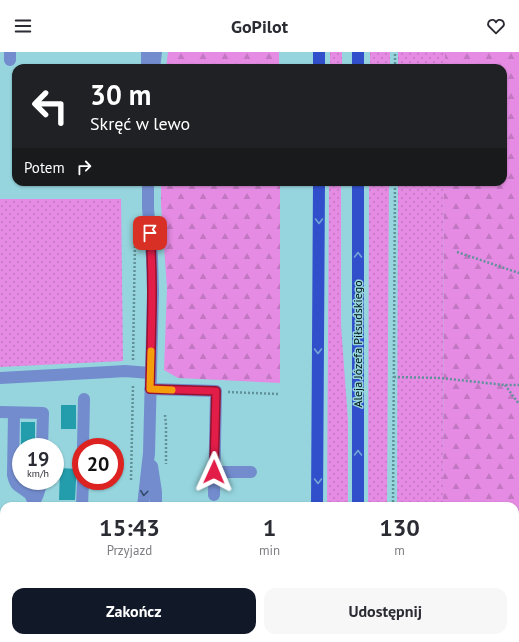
<!DOCTYPE html>
<html lang="pl">
<meta charset="utf-8">
<style>
:root{--surface:#fff;--page:#f7f7f7;--text:#2b2b33;--muted:#7c7c81;--accent:#111827}
body{margin:0;font-family:"PT Sans",sans-serif;background:var(--page);color:var(--text);height:100vh;display:flex;flex-direction:column;font-size:15px;white-space:nowrap}
*{box-sizing:border-box;margin:0}
p{font-size:13px;color:var(--muted)}
.icon{flex:none;width:22px;height:22px;fill:none;stroke:currentColor;stroke-width:2;stroke-linecap:round;stroke-linejoin:round}
.map{position:relative;flex:1;overflow:hidden}
.drawer{position:absolute;left:0px;top:450px;width:519px;height:140px;display:flex;flex-direction:column;background:var(--surface);border-radius:12px 12px 0 0;box-shadow:0 1px 3px #0004}
.drawer>*{flex:none}
.top-card{position:absolute;left:12px;top:12px;width:495px;height:122px;border-radius:12px;box-shadow:0 1px 3px #0004;background:#202124;color:#fff;overflow:hidden}
.speed{position:absolute;left:12px;top:386px;display:flex;gap:8px;font-size:20px;font-weight:700;text-align:center}
.speed>*{display:grid;place-content:center;width:52px;height:52px;border-radius:50%;background:var(--surface);box-shadow:0 1px 3px #0004;line-height:1}
.speed small{font-size:10px;font-weight:400}
.speed .limit{border:6px solid #d22;background:#fff;color:#111}
.pin{position:absolute;display:grid;place-items:center;width:34px;height:34px;color:#fff;margin:-17px;border-radius:8px;box-shadow:0 2px 6px #0006}
.me{position:absolute;width:44px;margin:-22px;rotate:1deg;stroke-linejoin:round;filter:drop-shadow(0 0 3px #0008)}
.turn{display:flex;align-items:center;gap:14px;height:84px;padding:0 12px;font-size:18px}
.turn .icon{width:52px;height:52px;stroke-width:2.5}
.turn b{display:block;font-size:28px;line-height:34px}
.then{display:flex;align-items:center;height:38px;padding:0 12px;background:#0003;gap:8px;font-size:15px}
.eta{display:flex;justify-content:space-evenly;align-items:center;height:68px;text-align:center}
.eta b{font-size:24px;font-weight:700;line-height:28px}
.button{display:flex;gap:8px;margin-top:auto;padding:8px 12px}
.button a{flex:1;height:46px;border-radius:12px;background:var(--accent);color:#fff;font-size:16px;font-weight:700;line-height:46px;text-align:center}
.button a+a{background:var(--page);color:var(--text)}
header{display:flex;justify-content:space-between;align-items:center;height:52px;padding:0 12px;background:var(--surface);font-size:18px;font-weight:700}
.map>svg:first-child{display:block}
</style>
<header><svg class="icon" aria-label="menu" viewBox="0 0 24 24"><path d="M4 6h16M4 12h16M4 18h16"/></svg>GoPilot<svg class="icon" aria-label="heart" viewBox="0 0 24 24"><path d="M12 20l-8-8c-3-5 5-10 8-4 3-6 11-1 8 4z"/></svg></header>
<div class="map">
<svg width="519" height="590" viewBox="0 0 519 590">
<defs>
<pattern id="grass-dots" width="8" height="8" patternUnits="userSpaceOnUse"><rect width="8" height="8" fill="#e58be3"/><path d="M2 2h.1M6 6h.1" fill="none" stroke="#c377c2" stroke-width="1.8" stroke-linecap="round"/></pattern>
<pattern id="forest-firs" width="22" height="20" patternUnits="userSpaceOnUse"><rect width="22" height="20" fill="#e58be3"/><path d="M5 1l3.5 6h-7zM16 11l3.5 6h-7z" fill="#c377c2"/></pattern>
</defs>
<rect width="100%" height="100%" fill="#96d5de"/>
<!-- grass -->
<path fill="url(#grass-dots)" d="M330 0H342V16H330Z
M370 0H390V16H370Z
M398 0H445V16H398Z
M329 130H341V273L348 369V454H327Z
M369 130H389L387 454H368Z
M398 130H444L443 454H397Z
M0 147H121L123 309 0 315Z
M396 586H442V590H396Z"/>
<!-- forest -->
<path fill="url(#forest-firs)" d="M168 0H279V16H166Z
M445 0H519V590H442V586H515V454H443L444 130H503V16H445Z
M161 130H280V331L178 326 164 318 167 236 161 152Z
M168 586H276V590H168Z"/>
<!-- building -->
<path fill="#239cab" d="M61 353H76V377H61Z
M21 370H35V395H21Z
M60 416 77 417V424L76 429 75 448H59Z"/>
<g fill="none" stroke-linecap="round" stroke-linejoin="round">
<!-- path -->
<path stroke="#619198" stroke-width="2.5" stroke-dasharray="2 2" stroke-linecap="butt" d="M395 16V0
M457 200 519 221
M133 308 135 189
M394 325 440 326 505 333H519
M505 333 519 352
M228 340 278 342
M165 363 166 373V412
M131 428 133 333
M393 454 395 130
M0 478H4
M131 590V586
M392 590V586"/>
<!-- minor -->
<path stroke="#738cce" stroke-width="12" d="M147 0V16
M10 8V0
M154 16 156 0
M0 326 109 320 125 319 150 321
M150 337 216 339 214 443
M0 360 43 361 42 395
M14 361 13 423C16 436 19 433 27 440 31 442 32 447 34 451
M83 395 84 347
M152 414 156 440V454
M214 420H251
M34 454V451L38 442 42 429
M82 454 83 429
M143 454 149 401 153 239 152 206 148 156V130
M0 507 4 506
M24 590V586
M114 590V586
M149 590V586"/>
<!-- major -->
<path stroke="#314fcb" stroke-width="12" d="M319 16V0
M358 16V0
M317 454 319 130
M358 454V130
M317 590V586
M357 590V586"/>
</g>
<!-- one-way arrows -->
<defs><path id="oneway-chevron" d="M-2-3.5L2.5 0L-2 3.5" fill="none" stroke-width="1.6" stroke-linecap="round" stroke-linejoin="round"/></defs>
<g stroke="#73a6d7">
<use href="#oneway-chevron" transform="translate(319 169) rotate(90)"/>
<use href="#oneway-chevron" transform="translate(358 203) rotate(-90)"/>
<use href="#oneway-chevron" transform="translate(318 299) rotate(90)"/>
<use href="#oneway-chevron" transform="translate(358 401) rotate(-90)"/>
<use href="#oneway-chevron" transform="translate(318 429) rotate(90)"/>
</g>
<use stroke="#344a69" href="#oneway-chevron" transform="translate(144 441) rotate(97)"/>
<g fill="none" stroke-linecap="round" stroke-linejoin="round">
<!-- route casing -->
<g stroke="#92132f" stroke-width="10">
<path id="route" d="M150 181C154 233 151 285 150 337L216 339 214 420"/>
</g>
<!-- route -->
<use href="#route" stroke="#e11d48" stroke-width="7"/>
<!-- slow -->
<path stroke="#f59e0b" stroke-width="7" d="M151 299 150 337 172 338"/>
</g>
<g text-anchor="middle" stroke-width="3" stroke-linejoin="round" paint-order="stroke">
<!-- street labels -->
<g font-size="12" fill="#001417" stroke="#96d5de">
<text transform="translate(358 292) rotate(-90)" y="4">Aleja Józefa Piłsudskiego</text>
</g>
</g>
</svg>
<div class="speed"><div>19<small>km/h</small></div><div class="limit">20</div></div>
<div class="pin" style="left:150px;top:181px;background:#d93025"><svg class="icon" aria-label="arrive" viewBox="0 0 24 24"><path d="M6 21V4h12l-3 4 3 4H6"/></svg></div>
<svg class="me" style="left:214px;top:420px" viewBox="-20 -20 40 40"><path d="M0-17L14 15 0 8-14 15z" fill="#e11d48" stroke="#fff" stroke-width="4"/></svg>
<div class="top-card">
<div class="turn"><svg class="icon" aria-label="left" viewBox="0 0 24 24"><path d="M17 20v-9H6M10 6l-5 5 5 5"/></svg><div><b>30 m</b>Skręć w lewo</div></div>
<div class="then">Potem<svg class="icon" aria-label="right" viewBox="0 0 24 24"><path d="M7 20v-9h11M14 6l5 5-5 5"/></svg></div>
</div>
<section class="drawer">
<div class="eta">
<div><b>15:43</b><p>Przyjazd</p></div>
<div><b>1</b><p>min</p></div>
<div><b>130</b><p>m</p></div>
</div>
<div class="button"><a>Zakończ</a><a>Udostępnij</a></div>
</section>
</div>
